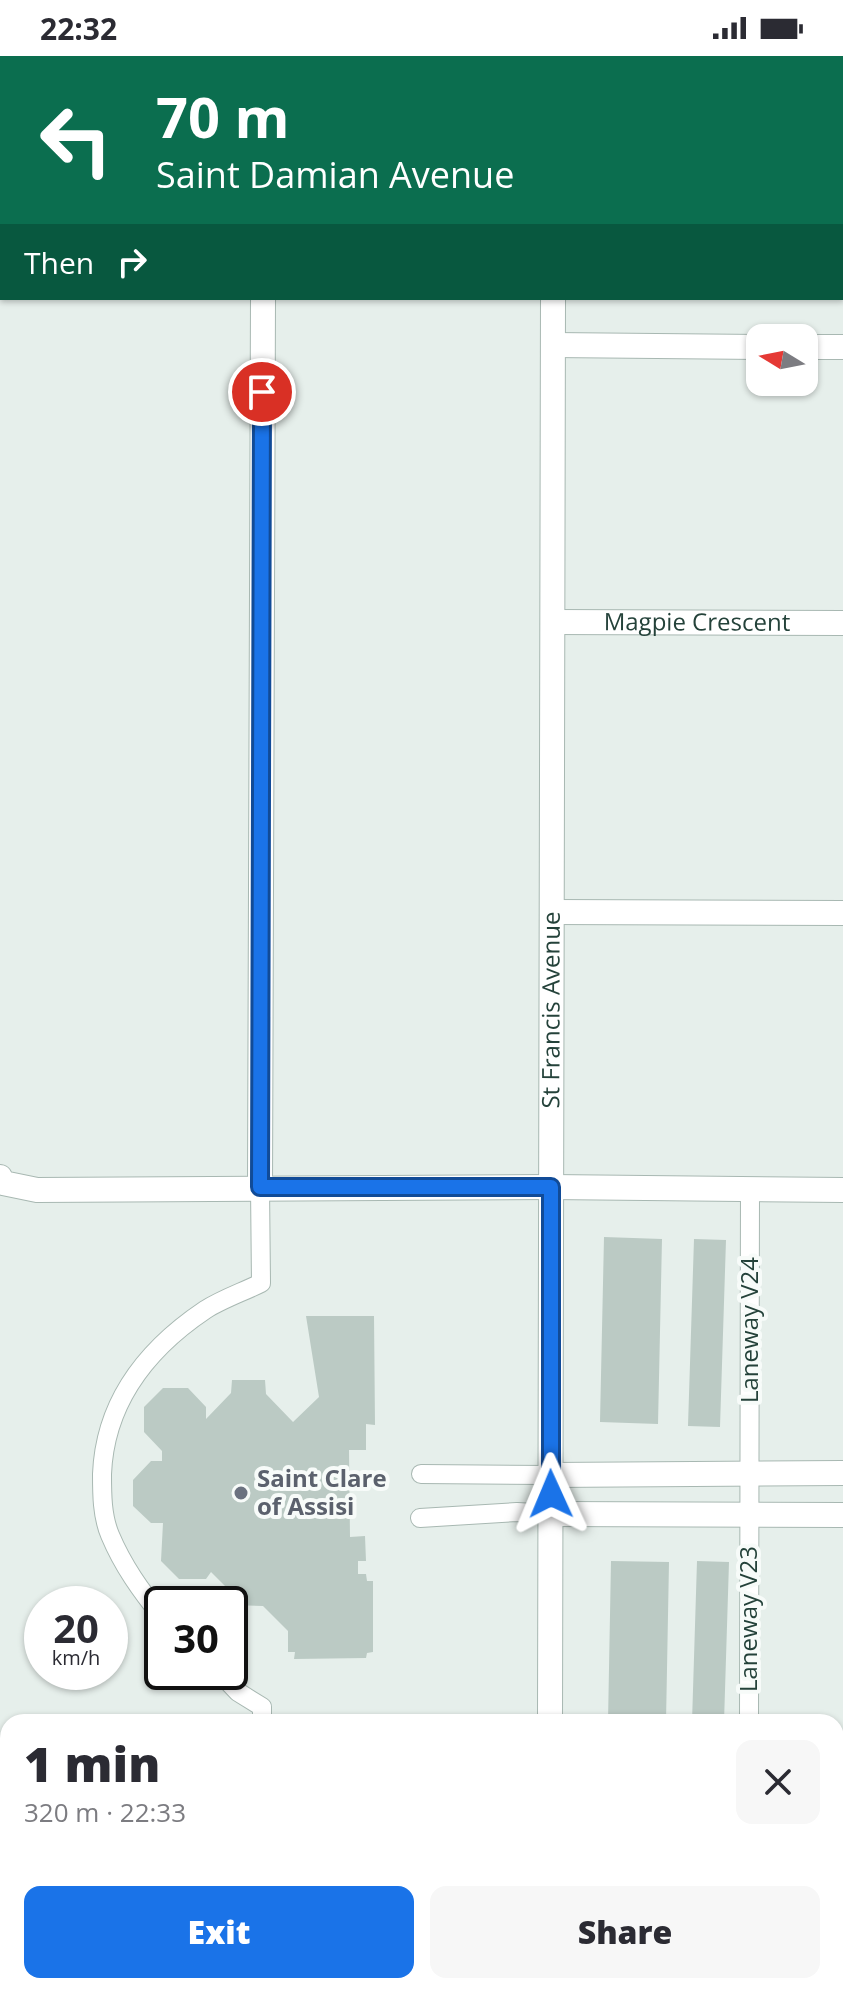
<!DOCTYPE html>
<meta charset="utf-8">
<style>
:root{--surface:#fff;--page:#f7f7f7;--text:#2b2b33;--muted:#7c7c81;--accent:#1a73e8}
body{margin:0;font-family:"Open Sans",sans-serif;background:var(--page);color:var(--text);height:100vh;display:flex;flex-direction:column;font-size:30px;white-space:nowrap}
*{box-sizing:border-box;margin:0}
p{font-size:26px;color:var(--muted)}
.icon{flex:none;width:44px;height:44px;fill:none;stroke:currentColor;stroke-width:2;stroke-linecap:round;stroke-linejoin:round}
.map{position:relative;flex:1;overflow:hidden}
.side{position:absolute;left:0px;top:1658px;width:844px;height:280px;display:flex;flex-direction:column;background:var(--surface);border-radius:24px 24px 0 0;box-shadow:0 2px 6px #0004}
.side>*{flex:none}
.guide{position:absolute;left:0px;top:0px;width:844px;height:244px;box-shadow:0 2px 6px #0004;background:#0b6e4f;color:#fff;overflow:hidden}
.needle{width:52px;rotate:280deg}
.tools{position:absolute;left:746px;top:268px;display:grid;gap:16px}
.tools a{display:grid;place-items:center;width:72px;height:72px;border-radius:16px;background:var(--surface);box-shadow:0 2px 6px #0004;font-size:40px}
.speed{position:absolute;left:24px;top:1530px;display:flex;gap:16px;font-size:40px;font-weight:700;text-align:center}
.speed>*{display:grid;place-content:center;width:104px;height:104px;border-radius:50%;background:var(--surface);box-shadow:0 2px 6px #0004;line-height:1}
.speed small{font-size:20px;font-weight:400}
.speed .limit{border:4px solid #111;border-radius:12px;background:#fff;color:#111}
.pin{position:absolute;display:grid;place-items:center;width:68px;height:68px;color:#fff;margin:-34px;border:4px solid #fff;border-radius:50%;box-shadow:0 2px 8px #0007}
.me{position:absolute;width:88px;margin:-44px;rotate:359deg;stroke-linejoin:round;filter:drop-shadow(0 0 6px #0008)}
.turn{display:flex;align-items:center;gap:28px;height:168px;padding:0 24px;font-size:36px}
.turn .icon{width:104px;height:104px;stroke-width:2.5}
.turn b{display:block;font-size:56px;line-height:68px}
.then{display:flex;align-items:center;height:76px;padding:0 24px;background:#0003;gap:16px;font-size:30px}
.round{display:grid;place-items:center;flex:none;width:84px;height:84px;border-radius:16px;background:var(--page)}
.headline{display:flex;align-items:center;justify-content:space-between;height:136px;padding:0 24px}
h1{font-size:48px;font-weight:800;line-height:60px}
.button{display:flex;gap:16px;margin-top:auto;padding:16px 24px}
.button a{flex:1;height:92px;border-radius:16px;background:var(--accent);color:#fff;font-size:32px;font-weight:800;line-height:92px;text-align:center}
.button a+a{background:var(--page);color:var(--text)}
.status{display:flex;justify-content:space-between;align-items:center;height:56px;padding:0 40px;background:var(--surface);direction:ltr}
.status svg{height:22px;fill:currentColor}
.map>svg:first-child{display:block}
</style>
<div class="status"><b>22:32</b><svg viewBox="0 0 49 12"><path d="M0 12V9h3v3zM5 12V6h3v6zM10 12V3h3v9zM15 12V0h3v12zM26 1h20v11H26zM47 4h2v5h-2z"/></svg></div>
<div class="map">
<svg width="843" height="1938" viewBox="0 0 843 1938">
<rect width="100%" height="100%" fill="#e6efeb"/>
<!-- building -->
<path fill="#bbcac4" d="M604 1181 662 1183 658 1368 600 1366Z
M694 1183 726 1184 720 1371 688 1370Z
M306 1260H374L375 1369 366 1368V1394H349L350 1481 365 1480 366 1505H358V1518H366L367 1525H373V1596L367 1597 366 1602 294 1603 295 1596H288V1575L263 1550 230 1549V1535L211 1516 206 1523H179L161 1505 163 1467H151L133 1450V1424L151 1405H162V1395L144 1376V1351L163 1332H188L206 1351V1363L231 1337 232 1324H265L266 1338 293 1366 319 1341Z
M611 1505 669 1506 666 1666H608Z
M697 1505 729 1506 724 1666H692Z"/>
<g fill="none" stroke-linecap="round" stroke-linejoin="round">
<!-- service casing -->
<g stroke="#a8b8b2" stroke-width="20">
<path id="service" d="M421 1418 551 1419
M420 1462 517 1456 552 1458
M162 1561C141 1535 123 1510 110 1479 102 1460 102 1438 102 1418 105 1346 147 1293 205 1254 222 1243 243 1236 261 1227L260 1131
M219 1616 238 1636 262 1651V1666
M749 1666 750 1131"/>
</g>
<!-- minor casing -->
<g stroke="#a8b8b2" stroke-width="26">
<g id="minor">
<path d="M263 2V0"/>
<path d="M554 2V0"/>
<path d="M553 289 760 291"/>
<path d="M804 291H843"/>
<path id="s1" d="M553 566 843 567"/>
<path d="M552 856 843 857"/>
<path d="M0 1121 3 1127 37 1134 551 1131 843 1134"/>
<path d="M260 1131 263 242"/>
<path d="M551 1419 843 1417"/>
<path d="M552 1458 843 1459"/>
<path id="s2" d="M550 1666 553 242"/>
<path d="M836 1744H843"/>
<path d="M0 1753 8 1750"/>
<path d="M550 1930V1938"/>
<path d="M266 1938V1930"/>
</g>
</g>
<!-- service -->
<use href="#service" stroke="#fff" stroke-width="18"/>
<!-- minor -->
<use href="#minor" stroke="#fff" stroke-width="24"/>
</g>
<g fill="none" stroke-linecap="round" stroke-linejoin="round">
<!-- route casing -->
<g stroke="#114b97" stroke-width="20">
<path id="route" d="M262 336 260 1131H551V1438"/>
</g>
<!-- route -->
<use href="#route" stroke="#1a73e8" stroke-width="14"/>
</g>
<!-- markers -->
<circle fill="#6b7280" stroke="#f7fbf9" stroke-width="3" cx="241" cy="1437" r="8"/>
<g text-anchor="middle" stroke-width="8" stroke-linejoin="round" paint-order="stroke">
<!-- street labels -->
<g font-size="24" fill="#24423a" stroke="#f7fbf9">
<text dy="8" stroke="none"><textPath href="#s1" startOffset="144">Magpie Crescent</textPath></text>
<text dy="8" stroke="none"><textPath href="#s2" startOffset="712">St Francis Avenue</textPath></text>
<text transform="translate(750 1274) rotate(-90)" y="8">Laneway V24</text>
<text transform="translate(749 1563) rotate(-90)" y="8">Laneway V23</text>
</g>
<!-- worship labels -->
<g font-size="24" font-weight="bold" fill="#5b616d" stroke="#f7fbf9" text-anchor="start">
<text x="257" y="1431">Saint Clare<tspan x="257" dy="28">of Assisi</tspan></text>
</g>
</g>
</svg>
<div class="tools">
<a><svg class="needle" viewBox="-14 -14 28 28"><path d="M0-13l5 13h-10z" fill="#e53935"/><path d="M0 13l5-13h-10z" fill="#7c7c81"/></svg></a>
</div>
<div class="speed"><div>20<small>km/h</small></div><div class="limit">30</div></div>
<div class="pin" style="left:262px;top:336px;background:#d93025"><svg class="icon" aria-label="arrive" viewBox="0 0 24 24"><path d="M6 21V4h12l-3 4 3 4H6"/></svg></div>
<svg class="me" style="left:551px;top:1438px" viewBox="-20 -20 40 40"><path d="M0-17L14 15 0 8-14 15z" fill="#1a73e8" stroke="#fff" stroke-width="4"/></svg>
<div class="guide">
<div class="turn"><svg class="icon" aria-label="left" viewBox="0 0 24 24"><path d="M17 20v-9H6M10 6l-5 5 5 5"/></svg><div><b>70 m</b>Saint Damian Avenue</div></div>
<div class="then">Then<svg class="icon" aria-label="right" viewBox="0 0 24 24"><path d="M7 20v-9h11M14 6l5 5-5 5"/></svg></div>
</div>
<section class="side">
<div class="headline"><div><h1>1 min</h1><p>320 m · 22:33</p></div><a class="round"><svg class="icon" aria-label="close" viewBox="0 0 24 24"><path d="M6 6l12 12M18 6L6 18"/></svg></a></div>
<div class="button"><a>Exit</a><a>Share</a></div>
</section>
</div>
